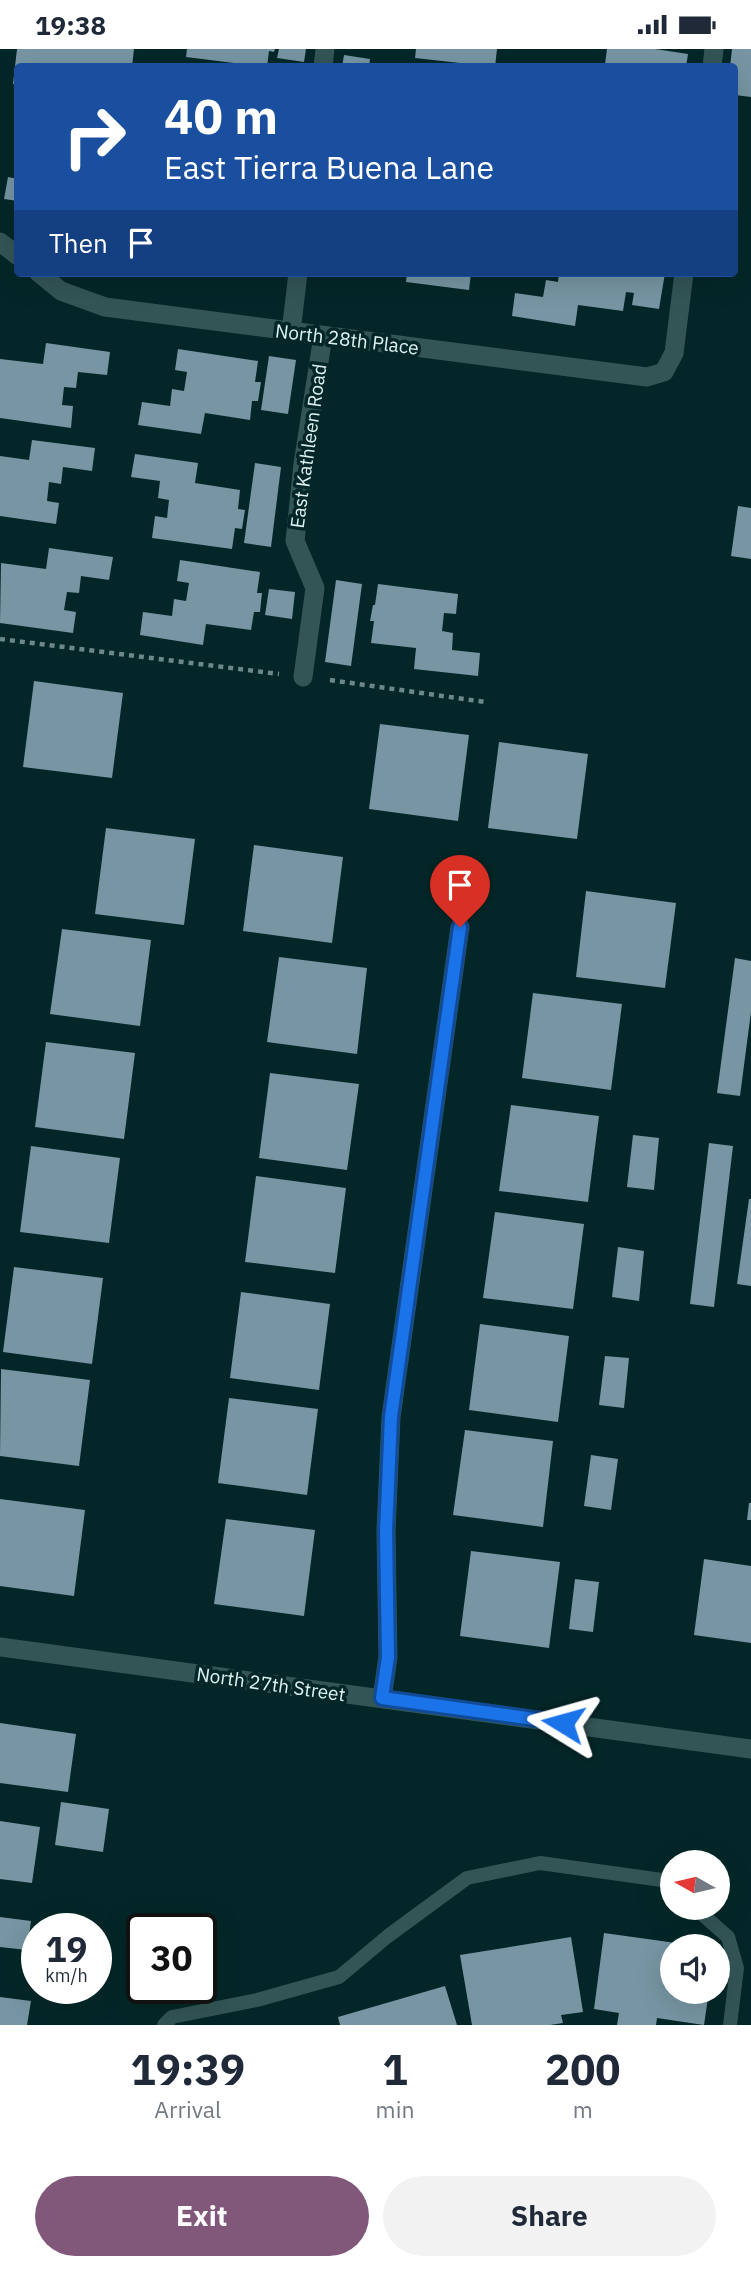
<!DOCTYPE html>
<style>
:root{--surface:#fff;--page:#f2f2f3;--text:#1f2937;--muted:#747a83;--accent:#81577a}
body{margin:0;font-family:"IBM Plex Sans",sans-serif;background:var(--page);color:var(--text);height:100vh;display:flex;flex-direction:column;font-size:26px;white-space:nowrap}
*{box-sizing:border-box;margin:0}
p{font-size:23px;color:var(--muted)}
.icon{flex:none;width:38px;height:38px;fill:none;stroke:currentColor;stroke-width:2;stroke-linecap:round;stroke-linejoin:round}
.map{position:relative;height:1976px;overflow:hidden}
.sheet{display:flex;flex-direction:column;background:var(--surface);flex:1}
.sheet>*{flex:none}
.guide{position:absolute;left:14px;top:14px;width:724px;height:214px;border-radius:7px;box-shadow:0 7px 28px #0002;background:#1a4fa0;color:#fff;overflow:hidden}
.needle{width:46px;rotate:278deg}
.tools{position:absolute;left:660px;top:1801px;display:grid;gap:14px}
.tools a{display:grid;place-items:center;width:70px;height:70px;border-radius:50%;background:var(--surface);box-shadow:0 7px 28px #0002;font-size:35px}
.speed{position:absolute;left:21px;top:1864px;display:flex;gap:14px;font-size:35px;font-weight:700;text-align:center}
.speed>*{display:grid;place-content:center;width:91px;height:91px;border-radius:50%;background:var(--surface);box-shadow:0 7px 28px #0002;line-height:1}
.speed small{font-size:18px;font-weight:400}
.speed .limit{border:4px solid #111;border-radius:10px;background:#fff;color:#111}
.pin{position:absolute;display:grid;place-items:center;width:60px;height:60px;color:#fff;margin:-72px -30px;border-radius:50% 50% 50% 0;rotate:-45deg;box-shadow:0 0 7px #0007}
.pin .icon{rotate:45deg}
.me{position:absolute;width:77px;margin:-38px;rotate:278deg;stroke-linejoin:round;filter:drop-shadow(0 0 5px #0008)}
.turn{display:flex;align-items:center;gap:24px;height:147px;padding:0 35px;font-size:32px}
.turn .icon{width:91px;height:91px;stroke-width:2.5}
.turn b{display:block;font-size:49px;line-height:60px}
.then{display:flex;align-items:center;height:66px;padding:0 35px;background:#0003;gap:14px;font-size:26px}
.eta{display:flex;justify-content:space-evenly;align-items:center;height:119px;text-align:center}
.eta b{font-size:42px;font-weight:700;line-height:49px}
.primary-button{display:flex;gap:14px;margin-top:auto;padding:14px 35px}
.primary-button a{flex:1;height:80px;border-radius:42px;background:var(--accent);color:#fff;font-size:28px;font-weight:700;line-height:80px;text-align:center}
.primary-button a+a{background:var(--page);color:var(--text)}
.status{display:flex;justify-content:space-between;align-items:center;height:49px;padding:0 35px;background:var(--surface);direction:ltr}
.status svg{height:19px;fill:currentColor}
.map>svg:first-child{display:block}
</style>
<div class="status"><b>19:38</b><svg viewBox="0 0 49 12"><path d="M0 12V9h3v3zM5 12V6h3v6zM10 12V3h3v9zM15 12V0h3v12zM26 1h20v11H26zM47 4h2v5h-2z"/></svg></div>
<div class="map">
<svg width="751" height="1976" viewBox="0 0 751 1976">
<rect width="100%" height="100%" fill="#032728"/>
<!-- building -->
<path fill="#7795a3" d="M17 0H134L132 18H18V36L13 35Z
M187 0H275L274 3 269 2 267 18 186 8Z
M279 0H306L304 13 277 9Z
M416 0H497L495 18H459L460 14 415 9Z
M607 0H655L688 5 686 18H617L605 15Z
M732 0H751V48L735 46V18H730Z
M344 6 370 10 369 18H342Z
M8 128 18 130V152L4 150Z
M407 224H471L469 241 406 233Z
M559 224H665L659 260 632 256 634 244 626 243 623 262 578 256 575 277 512 267 515 244 543 248 546 231 558 233Z
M46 294 110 303 107 326 78 323 76 339 64 338 62 356 73 357 71 379 0 369V310L43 315Z
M178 300 258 312 255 333H261L258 352H252L250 371 205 364 201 385 138 376 142 353 170 357 172 340 184 342 187 323 175 321Z
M269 307 296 311 288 365 261 361Z
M32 391 95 399 92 422 63 418 61 435 49 433 47 452 59 454 56 475 0 467V407L29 411Z
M135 405 198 414 195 434 240 441 238 460 245 461 242 480 235 479 232 500 152 489 155 467 167 469 169 451 158 449 160 432 131 428Z
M255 414 281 418 271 498 244 494Z
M738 457 751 459V510L731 507Z
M49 499 113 508 109 531 81 527 79 544 67 543 64 561 76 563 73 584 0 574 1 514 46 520Z
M180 511 260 523 257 544H262L260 563H254L251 581 206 575 203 596 140 586 143 563 172 567 174 550 186 552 189 534 177 532Z
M336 531 362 535 351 617 325 613Z
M378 535 458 545 456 565 444 564 442 582 453 584 452 601 480 604 478 627 414 620 416 599 371 594 374 572H370L373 556H375Z
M269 540 295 543 292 570 265 566Z
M34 632 123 644 112 729 23 718Z
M380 675 469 686 458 772 369 760Z
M499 693 588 705 577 790 488 779Z
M106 779 195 790 184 876 95 865Z
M254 796 343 808 332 894 243 882Z
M586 842 676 854 665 939 576 928Z
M62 880 151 891 140 977 50 965Z
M279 908 367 919 357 1005 267 993Z
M735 909 751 912V963L740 1047 717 1044Z
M533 944 622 955 611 1041 522 1029Z
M46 993 135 1004 124 1090 35 1078Z
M270 1024 359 1035 347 1121 259 1109Z
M511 1056 599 1067 588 1153 499 1142Z
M633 1086 659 1089 654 1141 627 1138Z
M709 1094 733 1097 714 1258 690 1255Z
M31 1097 120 1109 109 1194 20 1183Z
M256 1127 346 1139 335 1224 245 1213Z
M749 1150H751V1237L737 1235Z
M495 1163 584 1175 573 1260 483 1249Z
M618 1198 644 1202 639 1252 612 1248Z
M14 1218 103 1229 92 1315 3 1303Z
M241 1243 330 1255 319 1341 230 1329Z
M480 1275 569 1287 558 1373 469 1361Z
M605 1307 629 1309 624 1359 599 1356Z
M1 1320 90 1331 79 1417 0 1407Z
M229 1349 318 1360 307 1446 218 1434Z
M465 1381 553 1392 543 1478 453 1466Z
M591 1406 618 1410 611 1461 584 1457Z
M0 1450 85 1461 74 1547 0 1537Z
M749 1454H751V1471H747Z
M226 1470 315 1481 304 1567 214 1555Z
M471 1502 560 1513 549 1599 460 1587Z
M704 1510 751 1517V1594L694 1586Z
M575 1530 599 1533 593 1583 569 1580Z
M0 1674 76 1685 68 1743 0 1734Z
M61 1753 109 1760 103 1803 55 1796Z
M0 1772 40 1778 32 1834 0 1830Z
M0 1868 31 1872 27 1901 0 1898Z
M604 1884 683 1895 672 1897V1942H709L704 1976 657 1969 656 1976H617L619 1964 594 1960Z
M571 1888 583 1963 561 1966 563 1974 550 1976H472L460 1906Z
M445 1937 457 1976H340L338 1968Z
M0 1948 31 1952 27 1976H0Z"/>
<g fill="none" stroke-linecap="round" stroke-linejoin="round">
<!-- path -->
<path stroke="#6c8888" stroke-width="4.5" stroke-dasharray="5 5" stroke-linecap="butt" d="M0 590 279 625
M330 631 485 653"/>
<!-- service -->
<path stroke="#335556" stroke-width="14" d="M694 1858 728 1888 737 1919 730 1976
M164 1976 172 1968 257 1951 339 1928 388 1887 467 1829 540 1814 662 1831 672 1839"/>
<!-- minor -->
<path stroke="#335556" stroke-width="19" d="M323 18 325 0
M712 18 714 0
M0 193 18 207
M39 224 61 242 105 258 647 328 664 323 674 304 684 224
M291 283 298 224
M303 628 315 539 295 492 303 415 323 287
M0 1598 751 1700
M382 1649 388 1608 386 1482 391 1368 460 878"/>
</g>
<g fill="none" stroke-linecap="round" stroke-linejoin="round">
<!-- route casing -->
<g stroke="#114b97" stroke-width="18">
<path id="route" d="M460 878 391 1368 386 1482 388 1608 382 1649 563 1674"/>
</g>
<!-- route -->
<use href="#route" stroke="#1a73e8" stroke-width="12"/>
</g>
<g text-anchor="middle" stroke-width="7" stroke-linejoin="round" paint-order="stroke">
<!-- street labels -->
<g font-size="19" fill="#def1f1" stroke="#032728">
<text transform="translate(347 290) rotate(7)" y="7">North 28th Place</text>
<text transform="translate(308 397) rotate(-82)" y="7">East Kathleen Road</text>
<text transform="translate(271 1635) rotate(8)" y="7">North 27th Street</text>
</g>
</g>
</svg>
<div class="tools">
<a><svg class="needle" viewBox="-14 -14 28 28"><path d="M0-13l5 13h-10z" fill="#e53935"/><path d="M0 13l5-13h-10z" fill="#747a83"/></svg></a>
<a><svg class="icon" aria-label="sound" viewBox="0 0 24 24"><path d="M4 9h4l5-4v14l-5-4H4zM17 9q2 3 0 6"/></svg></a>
</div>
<div class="speed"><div>19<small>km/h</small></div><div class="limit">30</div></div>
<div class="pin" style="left:460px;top:878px;background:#d93025"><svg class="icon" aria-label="arrive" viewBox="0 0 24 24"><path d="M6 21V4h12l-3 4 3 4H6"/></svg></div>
<svg class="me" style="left:563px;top:1674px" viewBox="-20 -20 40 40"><path d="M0-17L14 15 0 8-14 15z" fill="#1a73e8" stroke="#fff" stroke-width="4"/></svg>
<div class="guide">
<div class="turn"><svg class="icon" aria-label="right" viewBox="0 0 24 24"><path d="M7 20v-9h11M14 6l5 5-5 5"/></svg><div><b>40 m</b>East Tierra Buena Lane</div></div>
<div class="then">Then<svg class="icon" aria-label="arrive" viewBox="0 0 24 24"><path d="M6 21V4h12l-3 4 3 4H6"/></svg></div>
</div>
</div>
<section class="sheet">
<div class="eta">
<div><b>19:39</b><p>Arrival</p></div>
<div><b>1</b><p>min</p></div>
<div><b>200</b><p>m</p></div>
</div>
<div class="primary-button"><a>Exit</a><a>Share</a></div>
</section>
